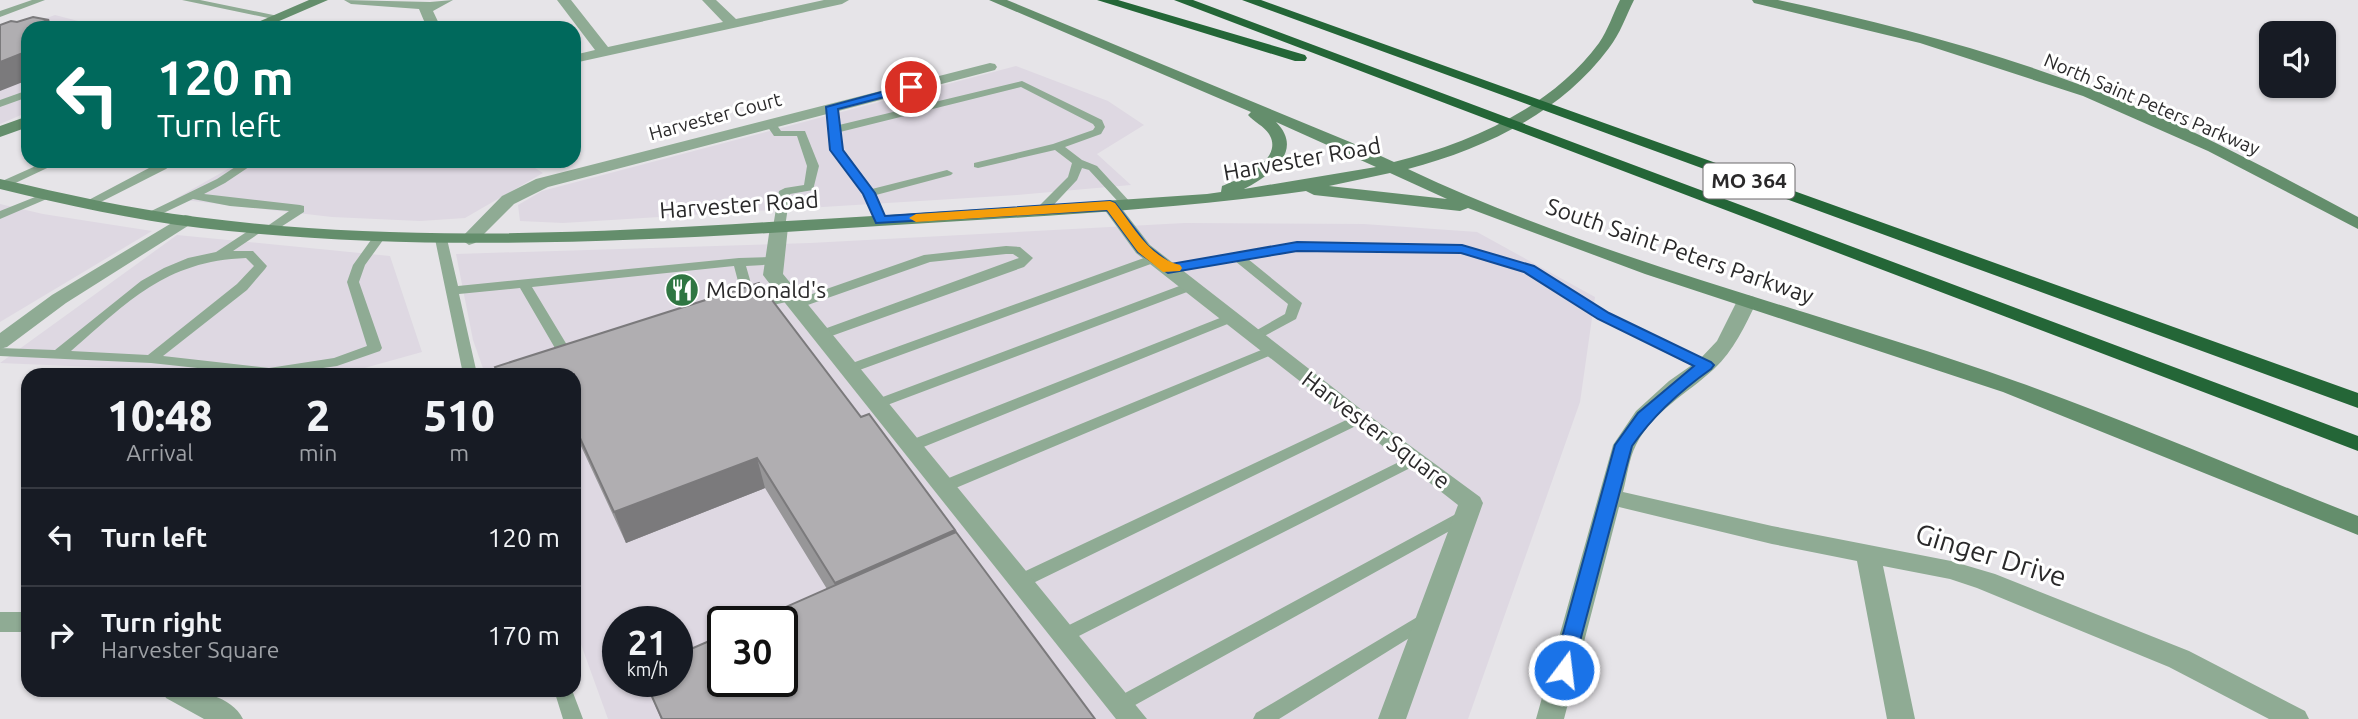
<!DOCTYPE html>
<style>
:root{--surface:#171b24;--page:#20242c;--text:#f1f3f6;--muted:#9ea1a6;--line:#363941}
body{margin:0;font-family:Ubuntu,sans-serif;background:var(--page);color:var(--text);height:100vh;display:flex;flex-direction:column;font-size:26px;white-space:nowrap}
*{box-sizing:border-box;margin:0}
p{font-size:23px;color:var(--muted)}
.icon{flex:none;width:38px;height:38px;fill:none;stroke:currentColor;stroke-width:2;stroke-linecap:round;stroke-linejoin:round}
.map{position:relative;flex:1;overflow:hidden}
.panel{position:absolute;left:21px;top:368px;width:560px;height:329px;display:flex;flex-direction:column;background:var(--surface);border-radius:21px;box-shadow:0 2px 5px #0004}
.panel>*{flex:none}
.guide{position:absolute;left:21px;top:21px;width:560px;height:147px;border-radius:21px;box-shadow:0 2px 5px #0004;background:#00695c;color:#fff;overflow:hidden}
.tools{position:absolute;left:2259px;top:21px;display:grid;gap:14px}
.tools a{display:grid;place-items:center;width:77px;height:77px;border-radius:14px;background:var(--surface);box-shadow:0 2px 5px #0004;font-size:35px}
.speed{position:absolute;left:602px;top:606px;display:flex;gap:14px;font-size:35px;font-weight:700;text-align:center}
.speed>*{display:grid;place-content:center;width:91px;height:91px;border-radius:50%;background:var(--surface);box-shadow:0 2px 5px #0004;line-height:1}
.speed small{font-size:18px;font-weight:400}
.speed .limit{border:4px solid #111;border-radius:10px;background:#fff;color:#111}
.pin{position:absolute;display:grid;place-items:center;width:60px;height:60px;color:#fff;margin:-30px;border:4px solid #fff;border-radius:50%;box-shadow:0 2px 7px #0007}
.me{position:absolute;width:77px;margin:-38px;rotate:15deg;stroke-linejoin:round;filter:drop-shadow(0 0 5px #0008)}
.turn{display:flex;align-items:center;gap:24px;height:147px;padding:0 21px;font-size:32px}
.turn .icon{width:91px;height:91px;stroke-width:2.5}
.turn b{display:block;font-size:49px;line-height:60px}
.eta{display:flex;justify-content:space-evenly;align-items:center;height:119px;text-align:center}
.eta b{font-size:42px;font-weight:800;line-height:49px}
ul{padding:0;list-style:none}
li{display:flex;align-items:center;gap:21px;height:98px;padding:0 21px;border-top:2px solid var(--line)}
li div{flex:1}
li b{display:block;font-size:26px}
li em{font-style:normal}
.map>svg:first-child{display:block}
</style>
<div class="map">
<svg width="2358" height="719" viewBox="0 0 2358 719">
<rect width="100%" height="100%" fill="#e6e4e8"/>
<!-- built -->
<path fill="#ded8e2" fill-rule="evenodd" d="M55 15 105 28H28V112L0 124V35Z
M1016 66 1108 101 1144 125 1097 154 1131 185 1017 195 563 223 520 221 518 205 542 191Z
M242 161H524L543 173 465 218 420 221 332 217 175 199Z
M0 204 43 214 152 231 0 322Z
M1185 223 1364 224 1477 232 1595 297 1580 402 1468 719H608L574 625V374H485L473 340 456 254 810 243ZM618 621H677V681H618ZM723 621H782V681H723Z
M177 235 390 256 422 352 343 374H263L0 363Z"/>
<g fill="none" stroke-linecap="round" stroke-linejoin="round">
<!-- lane -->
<path fill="#8fab94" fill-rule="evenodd" d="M32 0H45L0 17V11Z
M182 0H200L283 17 278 20Z
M1022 81 1102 120 1105 127 1101 134 1065 147 1082 160 1097 166 1131 203V207H1123L1089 170 1082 168 1077 180 1046 213H1038V207L1068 177 1072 163 1055 150 978 168 974 167V163L1053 144 1093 130 1095 127 1093 124 1021 87 840 132 842 151 872 189 947 170 953 173 951 175 876 195 886 221 884 224H876L863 193 832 151 828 105H836L837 107 839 125Z
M28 90V97L0 107V100Z
M770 120 774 121 781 131H805L819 166 813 190 790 194 785 227 779 231 773 227 779 191 785 188 804 185 807 166 797 136H774L765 123Z
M47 161H62L7 187 0 188V182Z
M122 161 159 163 177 161 166 169 91 207H83V203L149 168 124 163Z
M244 161H258L225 183 204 194 300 205 304 206V212L270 234 266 233 264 230 266 227 289 211 230 206 193 199 153 218 149 219 143 215 217 179Z
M45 193 51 196 49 198 0 219V211Z
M257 225 263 229 261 232 233 251H253L267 266 265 269 247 290 163 356 269 368 334 358 367 346 347 282 353 265 376 233 380 232 386 236 365 265 359 282 382 348 380 351 337 366 281 374H253L151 363 0 356V348L55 350 141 281 164 268 188 258 216 252ZM246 258 254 266 237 284 148 355 71 351C128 302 165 261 246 258Z
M441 235 447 239 458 286 739 258 774 257 778 258 780 261 778 264 746 266 756 301 790 293 797 297 795 300 756 309 745 308 734 266 532 287 570 350H578L580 353 578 356 566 359 559 355 520 288 459 294 477 374H463L435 239Z
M1297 242 1466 246 1533 266 1609 313 1711 362 1713 365 1706 369 1701 368 1599 319 1525 272 1461 253 1297 250 1248 259 1302 303 1296 319 1255 341 1250 340 1248 337 1250 334 1285 314 1288 304 1235 261 1168 273 1162 269 1168 265Z
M1006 246 1020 247 1033 258 1024 267 826 338 821 339 814 335 816 332 1019 258 1013 254H1006L930 262 802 307H792L790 304 792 301 924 255Z
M1155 254 1159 255 1161 258 1159 261 854 372H844L842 369 844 366Z
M1190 282 1196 286 1195 289 882 407 877 409 870 404 872 401Z
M1230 314 1235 315 1237 318 1235 321 916 450H906L903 446 906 442Z
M1271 346 1276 347 1278 350 1276 353 951 490H939L937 486 939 482Z
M1359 414 1364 416 1366 419 1364 422 1027 586 1021 587 1015 586 1012 581 1015 576Z
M1413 455 1418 456 1421 460 1418 464 1071 640 1065 642 1059 640 1056 635 1059 630Z
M1467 508 1473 510 1475 514 1473 518 1128 709 1121 712 1114 709 1111 704 1114 699Z
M1429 610 1435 612 1438 617 1435 622 1279 719H1253L1256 713Z
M554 690H572L583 719H563Z"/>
<!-- street -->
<path fill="#8fab94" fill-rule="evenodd" d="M344 0 430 2 453 0 433 11 441 28H427L419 9 351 4Z
M557 0H571L608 47 723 22 702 0H716L736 19 824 0H849L842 4 574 63V55L595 50Z
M990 63 995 64 997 67 995 70 548 187 514 204 475 243 469 245 460 239 502 196 536 179Z
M1110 200 1116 201 1150 245 1367 414 1480 497 1483 503 1406 719H1378L1458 505 1136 253 1101 205Z
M185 215 191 216 194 220 191 224 66 303 7 347 0 349V333L52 295Z
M779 222 788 227 783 274 1147 719H1116L766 279 763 275 770 227Z
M1747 295 1754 297 1757 301C1745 326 1734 350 1714 369 1687 394 1653 411 1636 445 1629 458 1627 477 1623 492L1772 526 1951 561 1995 574 2189 651 2305 711 2309 719H2269L2169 667 1977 588 1950 579 1883 566 1915 719H1887L1857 561 1772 544 1619 507 1564 719H1536L1613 445 1636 411 1669 381 1699 360 1717 341 1737 301 1740 297Z
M0 612H28V632H0Z
M162 690C188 688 230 693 243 719H204L166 698Z"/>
<!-- secondary -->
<path fill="#648e6c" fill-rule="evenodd" d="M309 0H328L263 28H244Z
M989 0H1007L1350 142 1394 162C1470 143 1551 108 1599 43 1608 30 1613 14 1620 0H1634C1626 16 1620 34 1609 48 1561 113 1484 149 1408 169 1603 261 1815 310 2018 382 2133 423 2245 472 2358 516V535L2003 392 1645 274 1468 208 1460 211 1314 195 1306 191C1164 211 1021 217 879 226 653 241 426 254 201 228 133 220 66 205 0 189V179C65 194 131 209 197 217 387 242 579 234 769 222 915 214 1061 204 1207 194L1221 192 1222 186C1239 179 1285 160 1269 134 1264 126 1254 122 1248 115L1251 112ZM1276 122 1376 167 1244 189C1270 176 1305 151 1276 122ZM1390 173 1447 199 1329 186Z
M1752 0H1778C1904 27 2030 61 2149 112 2220 143 2289 180 2358 217V229L2208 151 2083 96 1920 43 1754 3Z
M28 116V127L0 137V126Z"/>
<!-- highway -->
<path fill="#246637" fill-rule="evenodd" d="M1097 0H1118L1305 55 1307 58 1305 61H1295Z
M1174 0H1193L2358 436V451Z
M1242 0H1261L2358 393V408Z"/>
</g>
<!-- wall -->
<path fill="#979698" d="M574 374 861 417 955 530 956 532 1095 719H661L645 681 827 589 765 488 626 543 574 431Z"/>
<!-- shaded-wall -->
<path fill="#7b7a7c" d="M49 20 53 28H34L32 25Z
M28 51V80L0 91V62Z
M757 458 765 488 626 543 614 512Z
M955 530 960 561 842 614 835 583Z"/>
<!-- building -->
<path fill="#b0aeb1" stroke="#7b7a7c" stroke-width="2" d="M33 17 49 20 32 25 47 28H28V51L0 62V25L11 21 17 22Z
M759 283 861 417 869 414 955 530 835 583 757 458 614 512 574 425V374H498L495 367Z
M956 532 1095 719H662L645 681H677V655L723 635V681H782V621H754Z"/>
<!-- route -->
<path fill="#1a73e8" stroke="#114b97" stroke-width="2" d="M911 84 917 87 915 89 838 109 843 150 875 193 885 216 1110 201 1115 203 1148 246 1171 264 1297 242 1462 245 1534 266 1609 313 1711 362 1714 365 1711 369C1680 391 1654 414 1632 446L1571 675 1564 678 1556 675 1553 670 1615 445 1638 413 1694 366 1598 319 1524 272 1461 253 1297 251 1168 273 1138 252 1107 210 876 223 863 194 830 150 826 107Z"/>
<!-- slow -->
<path fill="#f59e0b" d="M1110 201 1115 203C1133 226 1150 258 1180 265L1182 268 1180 271 1163 272 1138 252 1107 210 916 222 909 218 916 214Z"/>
<!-- icons -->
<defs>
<g id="restaurant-disc" transform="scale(1.75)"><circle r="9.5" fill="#2f7642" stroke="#fff"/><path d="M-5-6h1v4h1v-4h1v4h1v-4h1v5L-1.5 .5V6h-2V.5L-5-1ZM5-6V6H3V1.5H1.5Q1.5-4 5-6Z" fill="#fff"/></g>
</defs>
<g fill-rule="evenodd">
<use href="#restaurant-disc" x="682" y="290"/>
</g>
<g text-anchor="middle" stroke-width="6" stroke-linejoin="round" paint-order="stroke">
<!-- far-street labels -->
<g font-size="19" fill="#2a292a" stroke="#fff">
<text transform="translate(2152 104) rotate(23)" y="7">North Saint Peters Parkway</text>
<text transform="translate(715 116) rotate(-15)" y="7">Harvester Court</text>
</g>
<!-- shield labels -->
<rect fill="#fff" stroke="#6a696a" stroke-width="2" x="1703.5" y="163.5" width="91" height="35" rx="5"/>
<g font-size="21" font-weight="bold" fill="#2a292a">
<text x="1749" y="188">MO 364</text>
</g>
<!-- street labels -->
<g font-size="23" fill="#2a292a" stroke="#fff">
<text transform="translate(1302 159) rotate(-10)" y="8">Harvester Road</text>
<text transform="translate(739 205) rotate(-4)" y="8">Harvester Road</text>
<text transform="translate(1680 251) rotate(19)" y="8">South Saint Peters Parkway</text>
<text transform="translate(1376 430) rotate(37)" y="8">Harvester Square</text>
</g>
<!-- poi labels -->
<g font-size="23" fill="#2a292a" stroke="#fff" text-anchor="start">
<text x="706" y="298">McDonald's</text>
</g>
<!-- near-street labels -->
<g font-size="28" fill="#2a292a" stroke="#fff">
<text transform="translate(1991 555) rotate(17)" y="10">Ginger Drive</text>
</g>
</g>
</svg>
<div class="tools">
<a><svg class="icon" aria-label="sound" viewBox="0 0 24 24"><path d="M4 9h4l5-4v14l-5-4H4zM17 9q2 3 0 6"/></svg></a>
</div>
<div class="speed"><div>21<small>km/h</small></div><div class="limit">30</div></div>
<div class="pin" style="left:911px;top:87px;background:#d93025"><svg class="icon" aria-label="arrive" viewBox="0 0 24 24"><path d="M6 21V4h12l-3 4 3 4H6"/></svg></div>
<svg class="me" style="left:1564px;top:670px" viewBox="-20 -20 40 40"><circle r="17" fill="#1a73e8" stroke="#fff" stroke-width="3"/><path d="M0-11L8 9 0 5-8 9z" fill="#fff"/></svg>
<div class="guide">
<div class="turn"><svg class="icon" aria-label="left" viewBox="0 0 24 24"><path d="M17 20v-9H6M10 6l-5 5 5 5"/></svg><div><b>120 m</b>Turn left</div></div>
</div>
<section class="panel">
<div class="eta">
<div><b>10:48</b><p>Arrival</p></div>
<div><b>2</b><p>min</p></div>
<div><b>510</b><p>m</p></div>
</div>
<ul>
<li><svg class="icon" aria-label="left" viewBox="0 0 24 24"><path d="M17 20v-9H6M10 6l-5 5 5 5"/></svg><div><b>Turn left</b></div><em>120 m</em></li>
<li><svg class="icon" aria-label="right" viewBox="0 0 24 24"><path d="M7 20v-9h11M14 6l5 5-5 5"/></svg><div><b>Turn right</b><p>Harvester Square</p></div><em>170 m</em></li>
</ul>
</section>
</div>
